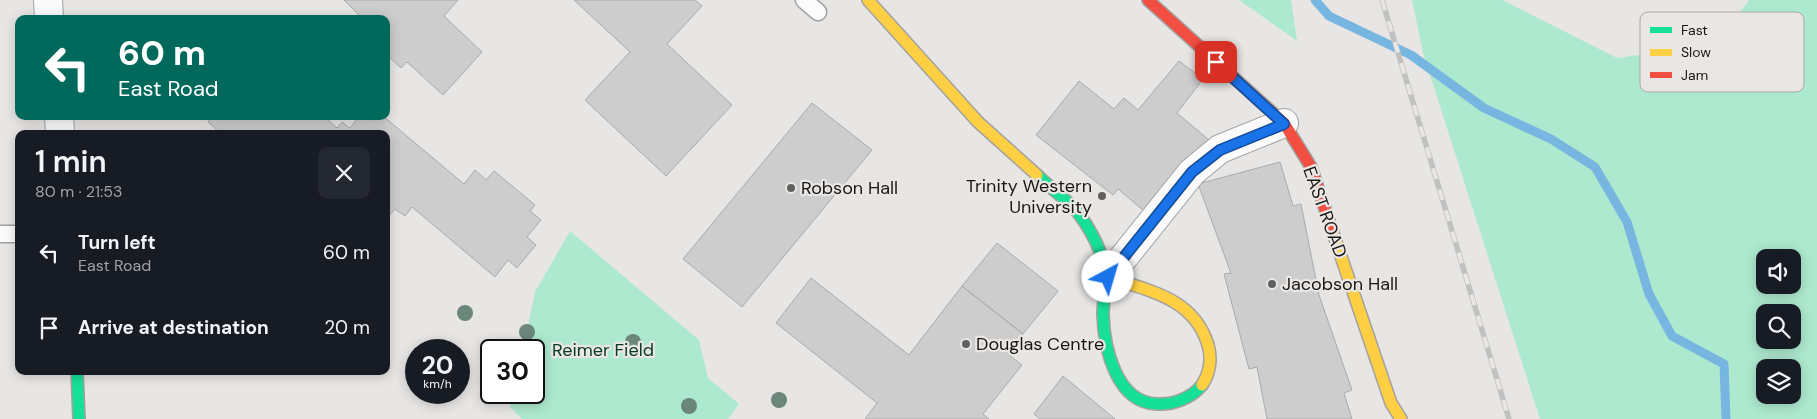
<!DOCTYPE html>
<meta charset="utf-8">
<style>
:root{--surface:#171b24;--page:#242831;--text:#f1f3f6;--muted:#9ea1a6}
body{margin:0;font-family:"DM Sans",sans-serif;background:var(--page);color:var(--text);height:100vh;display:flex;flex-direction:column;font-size:19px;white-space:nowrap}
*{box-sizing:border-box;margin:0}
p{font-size:16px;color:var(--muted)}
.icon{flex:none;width:28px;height:28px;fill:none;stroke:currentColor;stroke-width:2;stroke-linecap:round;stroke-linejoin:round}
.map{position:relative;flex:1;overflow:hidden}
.panel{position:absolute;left:15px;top:130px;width:375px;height:245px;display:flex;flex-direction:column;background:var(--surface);border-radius:10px;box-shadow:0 2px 12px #0003}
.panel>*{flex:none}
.hud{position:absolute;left:15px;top:15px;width:375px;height:105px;border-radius:10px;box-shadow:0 2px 12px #0003;background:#00695c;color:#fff;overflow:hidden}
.buttons{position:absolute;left:1756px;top:249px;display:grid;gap:10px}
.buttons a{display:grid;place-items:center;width:45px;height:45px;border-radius:10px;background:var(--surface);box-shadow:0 2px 12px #0003;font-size:25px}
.speed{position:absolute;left:405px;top:339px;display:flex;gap:10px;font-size:25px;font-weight:700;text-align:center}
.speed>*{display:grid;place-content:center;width:65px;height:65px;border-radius:50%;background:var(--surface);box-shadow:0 2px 12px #0003;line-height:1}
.speed small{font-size:12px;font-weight:400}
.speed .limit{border:2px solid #111;border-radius:8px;background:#fff;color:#111}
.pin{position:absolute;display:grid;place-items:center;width:42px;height:42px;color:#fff;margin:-21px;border-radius:10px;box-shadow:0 2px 8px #0006}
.me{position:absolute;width:55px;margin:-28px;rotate:39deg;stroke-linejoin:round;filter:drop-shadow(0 0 4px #0008)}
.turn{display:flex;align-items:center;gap:18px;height:105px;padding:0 20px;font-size:22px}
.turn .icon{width:65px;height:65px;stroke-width:2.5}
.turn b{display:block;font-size:35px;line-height:42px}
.round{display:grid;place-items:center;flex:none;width:52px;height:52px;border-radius:10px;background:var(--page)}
.summary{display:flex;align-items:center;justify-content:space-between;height:85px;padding:0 20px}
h1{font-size:30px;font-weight:600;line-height:38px}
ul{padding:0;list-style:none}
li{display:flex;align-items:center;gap:15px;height:75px;padding:0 20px}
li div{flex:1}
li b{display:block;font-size:19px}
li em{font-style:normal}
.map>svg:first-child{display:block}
</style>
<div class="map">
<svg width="1817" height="419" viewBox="0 0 1817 419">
<rect width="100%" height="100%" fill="#e8e6e4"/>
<!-- green -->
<path fill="#ade9ce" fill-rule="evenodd" d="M1239 0H1291L1297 41Z
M1412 0H1502L1617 58 1717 44 1749 0H1817V419H1540L1423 53ZM1765 258H1792V285H1765ZM1765 312H1792V340H1765ZM1765 368H1792V395H1765Z
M570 231 699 340 708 378 739 404 728 419H522L510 407 514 393 534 392V350H523L535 292Z"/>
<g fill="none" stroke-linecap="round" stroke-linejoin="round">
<!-- stream -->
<path stroke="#77b6e1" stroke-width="9" d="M1315 0 1329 16 1411 55 1484 108 1551 139 1595 167 1627 222 1649 294 1672 336 1724 364 1726 419"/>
</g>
<!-- building -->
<path fill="#cecdcd" stroke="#aaaaa9" d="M344 0H458L444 16 482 52 443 95 407 62 401 68 390 58 386 61V19H363Z
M574 0H695L702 6 667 44 732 105 666 176 585 100 630 52Z
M1179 61 1203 79 1177 113 1209 140 1150 216 1118 189 1113 195 1036 135 1079 81 1114 109 1124 98 1138 110Z
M812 103 872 150 742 307 683 259Z
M213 116H324L337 128 342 122 350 128 359 116H383L464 184 475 170 486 180 494 171 535 205 530 211 541 220 527 237 536 245 517 268 508 260 495 277 412 207 405 216 395 209 386 219V134H218L219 132 208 122Z
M1280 162 1293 206 1301 204 1319 295 1352 390 1344 393 1352 419H1267L1257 367 1249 369 1224 274 1231 273 1198 184Z
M997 243 1058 291 1023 334 962 286Z
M811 278 909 355 962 286 1023 334 1008 354 1022 365 983 414 989 419H865L877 403 776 323Z
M1063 376 1115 419H1040L1034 414Z"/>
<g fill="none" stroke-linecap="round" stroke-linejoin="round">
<!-- lane casing -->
<g stroke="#a3a2a0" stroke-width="19">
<path id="lane" d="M804 0 818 12
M0 234H19"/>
</g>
<!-- street casing -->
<g stroke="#a3a2a0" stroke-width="30">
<path id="street" d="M48 0 49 19
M59 116 60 134
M1108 277 1192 172 1220 149 1284 123"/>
</g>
<!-- fast casing -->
<g stroke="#a3a2a0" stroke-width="14">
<path id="fast" d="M1037 175C1050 188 1068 200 1079 214 1088 226 1096 241 1101 254 1111 279 1103 291 1103 315 1104 347 1116 403 1157 404 1173 405 1192 398 1202 385
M77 371 79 419"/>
</g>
<!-- slow casing -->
<g stroke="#a3a2a0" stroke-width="14">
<path id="slow" d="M868 0 978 122 1037 175
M1331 227 1391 403 1401 419
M1108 277C1149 291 1194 298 1208 345 1212 358 1210 373 1202 385"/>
</g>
<!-- jam casing -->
<g stroke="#a3a2a0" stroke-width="14">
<path id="jam" d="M1148 0 1284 123 1311 167 1331 227"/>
</g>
<!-- lane -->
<use href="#lane" stroke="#fcfbfb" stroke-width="16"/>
<!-- street -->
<use href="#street" stroke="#fcfbfb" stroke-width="28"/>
<!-- fast -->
<use href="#fast" stroke="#16e098" stroke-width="11"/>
<!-- slow -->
<use href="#slow" stroke="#ffcf43" stroke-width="11"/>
<!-- jam -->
<use href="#jam" stroke="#f24e42" stroke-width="11"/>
<!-- rail casing -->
<g stroke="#c1c1c0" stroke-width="5.5">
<path id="rail" d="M1382 0 1509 419"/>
</g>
<!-- rail -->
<use href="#rail" stroke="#e9e6e3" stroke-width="4" stroke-dasharray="11" stroke-linecap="butt"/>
</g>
<!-- trees -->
<g fill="#6b877c">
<circle cx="465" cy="313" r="8"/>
<circle cx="527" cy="332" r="8"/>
<circle cx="633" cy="342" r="8"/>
<circle cx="779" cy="400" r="8"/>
<circle cx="689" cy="406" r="8"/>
</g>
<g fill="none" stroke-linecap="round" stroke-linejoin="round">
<!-- route casing -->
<g stroke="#114b97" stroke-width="12">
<path id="route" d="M1108 277 1192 172 1220 150 1284 124 1216 62"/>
</g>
<!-- route -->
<use href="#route" stroke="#1a73e8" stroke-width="9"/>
</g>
<!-- markers -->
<g fill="#61605f" stroke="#e9e6e3" stroke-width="2">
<circle cx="791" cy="188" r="5"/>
<circle cx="1102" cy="196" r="5"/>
<circle cx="1272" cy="284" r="5"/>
<circle cx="966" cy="344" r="5"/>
</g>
<g text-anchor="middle" stroke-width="4.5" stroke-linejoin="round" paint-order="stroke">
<!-- poi labels -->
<g font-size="18" fill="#191817" stroke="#e9e6e3" text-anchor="start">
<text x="1092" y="192" text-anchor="end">Trinity Western<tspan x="1092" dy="21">University</tspan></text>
<text x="801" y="194">Robson Hall</text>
<text x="1282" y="290">Jacobson Hall</text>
<text x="976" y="350">Douglas Centre</text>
</g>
<!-- street labels -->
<g font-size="18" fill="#191817" stroke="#e9e6e3">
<text transform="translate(1325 212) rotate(70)" y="6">EAST ROAD</text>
</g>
<!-- park labels -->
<g font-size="18" fill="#043927" stroke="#e9e6e3">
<text x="603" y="356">Reimer Field</text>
</g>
</g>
<!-- legend -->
<rect x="1640" y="12" width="164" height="80" rx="8" fill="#e9e6e3" stroke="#aba8a6" stroke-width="1"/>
<rect x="1650" y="27" width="22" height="6" fill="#16e098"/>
<rect x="1650" y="49" width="22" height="7" fill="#ffcf43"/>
<rect x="1650" y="72" width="22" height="6" fill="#f24e42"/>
<g font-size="14" fill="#191817">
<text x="1681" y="35">Fast</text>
<text x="1681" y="57">Slow</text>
<text x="1681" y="80">Jam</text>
</g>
</svg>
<div class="buttons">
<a><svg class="icon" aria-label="sound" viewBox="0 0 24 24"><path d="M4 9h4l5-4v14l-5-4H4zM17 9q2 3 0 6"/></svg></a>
<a><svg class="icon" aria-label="search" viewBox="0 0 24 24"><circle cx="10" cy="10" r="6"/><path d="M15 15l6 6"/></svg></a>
<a><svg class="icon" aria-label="layers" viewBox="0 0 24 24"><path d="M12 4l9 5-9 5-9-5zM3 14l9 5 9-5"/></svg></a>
</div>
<div class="speed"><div>20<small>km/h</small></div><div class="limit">30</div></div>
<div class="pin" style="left:1216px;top:62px;background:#d93025"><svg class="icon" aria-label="arrive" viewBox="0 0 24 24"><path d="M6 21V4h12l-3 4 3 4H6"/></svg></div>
<svg class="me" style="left:1108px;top:277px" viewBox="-20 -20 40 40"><circle r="19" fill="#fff"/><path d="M0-13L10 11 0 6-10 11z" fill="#1a73e8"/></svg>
<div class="hud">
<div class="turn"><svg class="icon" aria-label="left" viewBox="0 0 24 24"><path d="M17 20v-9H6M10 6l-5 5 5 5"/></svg><div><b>60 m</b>East Road</div></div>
</div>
<section class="panel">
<div class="summary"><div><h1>1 min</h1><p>80 m · 21:53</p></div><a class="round"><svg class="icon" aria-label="close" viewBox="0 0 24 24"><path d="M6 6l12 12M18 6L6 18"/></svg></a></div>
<ul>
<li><svg class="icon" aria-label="left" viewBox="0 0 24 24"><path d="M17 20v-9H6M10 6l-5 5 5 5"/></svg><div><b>Turn left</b><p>East Road</p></div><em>60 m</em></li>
<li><svg class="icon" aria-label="arrive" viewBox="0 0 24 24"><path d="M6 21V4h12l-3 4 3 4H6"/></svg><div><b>Arrive at destination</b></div><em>20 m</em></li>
</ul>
</section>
</div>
